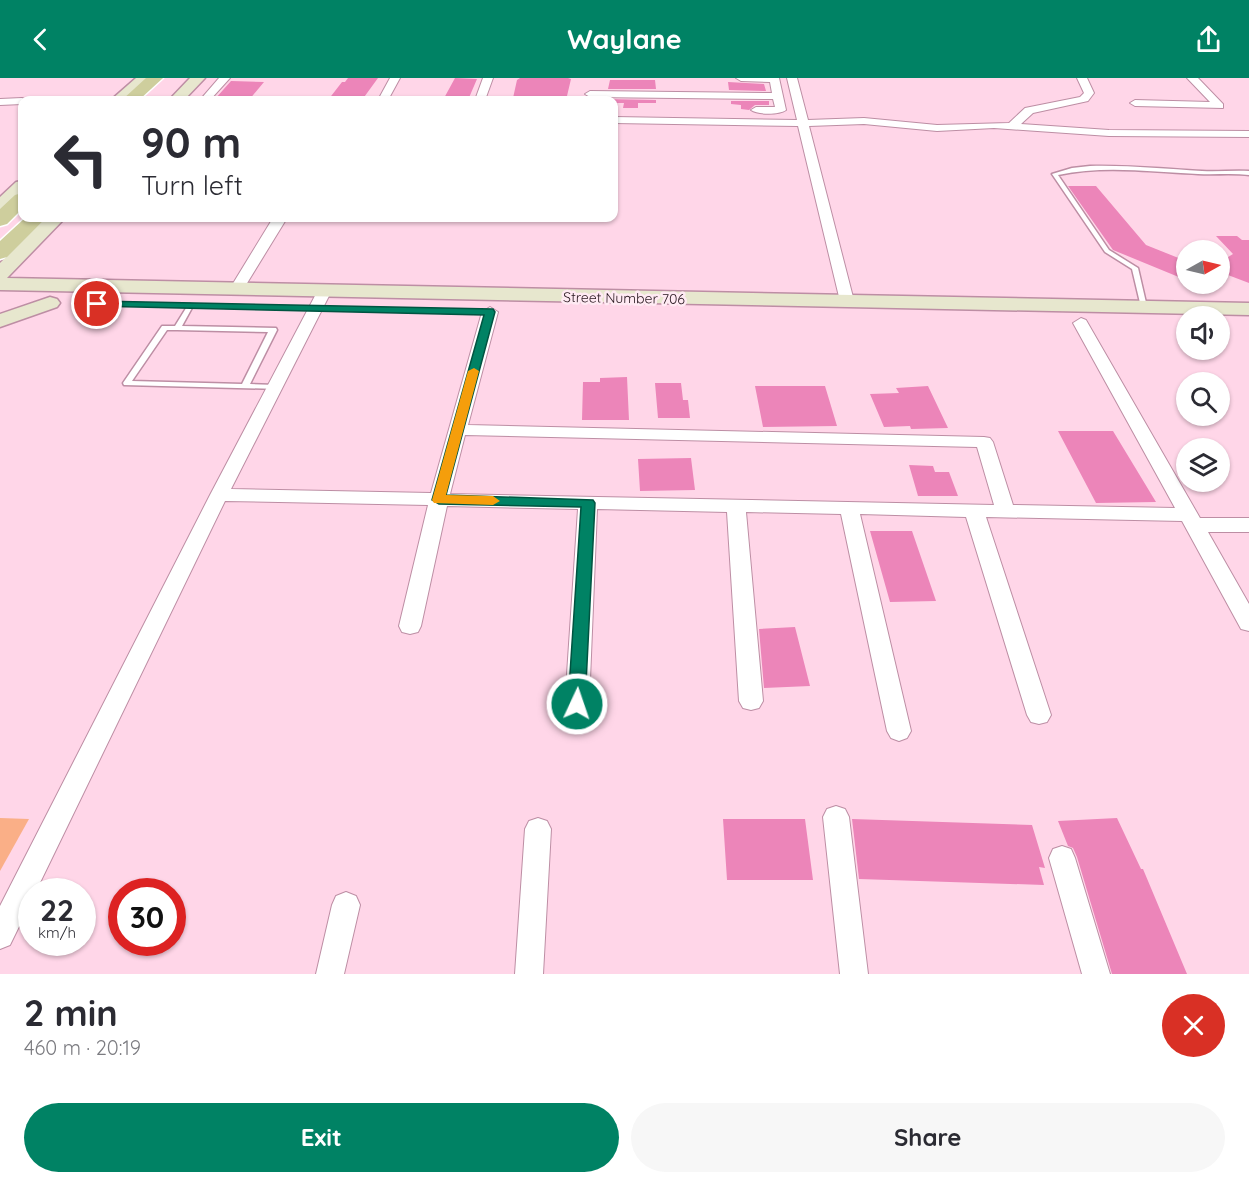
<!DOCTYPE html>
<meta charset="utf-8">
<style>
:root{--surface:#fff;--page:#f7f7f7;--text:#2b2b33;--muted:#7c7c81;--accent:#008264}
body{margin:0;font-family:Quicksand,sans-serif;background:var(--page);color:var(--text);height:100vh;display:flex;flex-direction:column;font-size:22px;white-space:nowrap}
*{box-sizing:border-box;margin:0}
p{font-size:20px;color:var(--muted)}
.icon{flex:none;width:33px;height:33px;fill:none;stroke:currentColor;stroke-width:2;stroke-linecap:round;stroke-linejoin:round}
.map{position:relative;height:896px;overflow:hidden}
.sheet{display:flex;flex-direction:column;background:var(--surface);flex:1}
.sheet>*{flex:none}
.hud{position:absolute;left:18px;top:18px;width:600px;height:126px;border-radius:12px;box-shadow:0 2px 4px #0004;background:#fff;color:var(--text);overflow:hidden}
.needle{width:39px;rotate:82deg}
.controls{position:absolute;left:1176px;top:162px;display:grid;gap:12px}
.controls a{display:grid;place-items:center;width:54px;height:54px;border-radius:50%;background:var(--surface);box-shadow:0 2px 4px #0004;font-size:30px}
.speed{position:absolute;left:18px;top:800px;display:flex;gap:12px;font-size:30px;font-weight:700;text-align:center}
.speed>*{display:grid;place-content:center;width:78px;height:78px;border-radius:50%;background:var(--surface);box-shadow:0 2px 4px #0004;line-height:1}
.speed small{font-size:15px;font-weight:400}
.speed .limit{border:9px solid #d22;background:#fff;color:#111}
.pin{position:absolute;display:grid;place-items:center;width:51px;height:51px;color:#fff;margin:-26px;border:3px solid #fff;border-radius:50%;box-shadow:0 2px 6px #0007}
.me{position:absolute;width:66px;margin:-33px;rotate:3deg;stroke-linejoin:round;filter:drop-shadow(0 0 4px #0008)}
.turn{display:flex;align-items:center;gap:21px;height:126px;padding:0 24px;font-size:27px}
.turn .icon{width:78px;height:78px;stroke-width:2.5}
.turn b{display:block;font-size:42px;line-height:51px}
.round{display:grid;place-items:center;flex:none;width:63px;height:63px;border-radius:32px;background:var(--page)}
.overview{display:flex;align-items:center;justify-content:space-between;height:102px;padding:0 24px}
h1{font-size:36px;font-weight:800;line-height:45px}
.cta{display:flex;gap:12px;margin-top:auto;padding:12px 24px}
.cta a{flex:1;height:69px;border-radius:36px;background:var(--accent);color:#fff;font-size:24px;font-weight:800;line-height:69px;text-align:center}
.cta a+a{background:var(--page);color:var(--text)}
header{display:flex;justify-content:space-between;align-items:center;height:78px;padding:0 24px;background:var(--accent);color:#fff;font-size:27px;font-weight:800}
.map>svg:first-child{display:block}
</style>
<header><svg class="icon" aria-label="back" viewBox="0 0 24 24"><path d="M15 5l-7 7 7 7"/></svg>Waylane<svg class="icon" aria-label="share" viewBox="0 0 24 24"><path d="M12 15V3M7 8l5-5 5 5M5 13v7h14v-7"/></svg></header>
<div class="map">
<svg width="1249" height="896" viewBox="0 0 1249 896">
<rect width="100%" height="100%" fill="#ffd6e8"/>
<!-- green -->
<path fill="#faaf87" d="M0 740 29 741 0 793Z"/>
<!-- building -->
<path fill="#ec85b9" d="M348 0H378L362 22H328L342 4H345Z
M455 0 477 1 468 22H443Z
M520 0H568L571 1 567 18H564L563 22H523V21L513 20 517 2Z
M610 2H655L656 11H608Z
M231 3 264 4 249 22 215 21Z
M728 4 764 6 766 13 729 12Z
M606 21 656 22V25H638V30H623L624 25H614V22Z
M731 23H769V27H755L749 32 741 31V27L731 26Z
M1068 108H1096L1146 167 1186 183V202L1113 172Z
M1216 158H1237L1242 162H1249V205L1220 194V184L1233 176Z
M627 299 629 342H582L583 304H600V300Z
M655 305H681L683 322H688L690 340H658Z
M755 308H825L837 348 763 349Z
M928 308 948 350 911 351 910 348 884 349 870 316 899 315 896 310Z
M1058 353H1113L1156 424 1096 425Z
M691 380 695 412 640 413 638 381Z
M909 387 933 388 935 394H949L958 418H918Z
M870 453H912L936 523 890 524Z
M795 549 810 608 764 610 759 551Z
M1117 740 1141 791H1143L1187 896H1112L1077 779 1073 770 1068 768 1058 743Z
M723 741H805L813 802H727Z
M852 741 1032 747 1045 790 1039 789 1044 807 859 801Z"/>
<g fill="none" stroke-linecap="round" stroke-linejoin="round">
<!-- lane casing -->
<g stroke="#bd8ea4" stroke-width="3">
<path id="lane" d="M1090 88C1128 87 1165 91 1202 93 1218 94 1233 92 1249 93V97C1232 95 1215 97 1198 96 1151 94 1105 87 1058 97L1109 172 1138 190 1147 229 1144 231 1141 229 1132 191 1105 174 1052 96 1072 90Z
M190 226 193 228 182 248 276 250 277 252 250 306 276 307 280 309 279 311 124 307 123 305 162 248H175L188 227ZM167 252H177L268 254 242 306 132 303Z"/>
</g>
<!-- street casing -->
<g stroke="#bd8ea4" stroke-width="2">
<path id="street" d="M219 0H230L210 22H200Z
M390 0H400L388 22H378Z
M483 0H493L485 22H475Z
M736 0H779L786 32C779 37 758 37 751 32L756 29H775L773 21 590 19 585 16 590 13 772 15 770 4 741 3Z
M787 0H797L808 42 864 40 937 47 1009 45 1025 30 1080 19 1084 15 1077 0H1087L1094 15 1088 23 1033 35 1021 46 1109 52 1249 53V59L1109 58 994 50 937 53 864 46 809 48 854 223 847 227 840 223 798 48 614 45V39L797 42Z
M1187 0H1198L1223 26V30L1135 28 1130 25 1135 22 1210 24Z
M63 19H101L106 22H58Z
M22 20 27 22H22V26L0 27V21Z
M273 140H287L241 215H231L229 212Z
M324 210 331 214 231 411 431 415 482 234 490 229 498 234 468 347 984 359 990 360 993 364 1013 427 1175 430 1073 245 1081 240 1086 242 1200 440H1249V454H1208L1249 526V553L1241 551 1182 443 986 439 1051 637 1047 644 1039 646 1031 644 1027 637 966 439 860 436 911 653 907 660 899 663 891 660 887 653 841 436 746 434 763 623 759 630 751 632 743 630 739 623 727 434 597 431 589 626 585 633 577 635 569 633 565 626 578 431 447 428 421 548 418 554 410 556 402 554 399 548 428 427 225 423 36 813H32V822L10 867 0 871V828L210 417 317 214ZM465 357 977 369 994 427 450 416Z
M836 728 845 731 849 739 868 896H840L823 739 827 731Z
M538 740 547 743 551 751 543 896H515L525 751 529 743Z
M1062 768 1071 771 1075 780 1110 896H1082L1049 780 1053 771Z
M346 814 356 818 360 827 344 896H316L332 827 336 818Z"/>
</g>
<!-- secondary casing -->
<g stroke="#bd8ea4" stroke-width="3">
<path id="secondary" d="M136 0H151L126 22H111Z
M190 0H205L184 22H169Z
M22 103V117L6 133 0 134V119L16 104Z
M46 140H65L7 200 1249 225V237L0 212V185Z
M50 219 57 221 60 225 57 229 0 249V236Z"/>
</g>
<!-- primary casing -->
<g stroke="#fff" stroke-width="3">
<path id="primary" d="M146 0H163L139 22H122Z
M22 115V131L7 146 0 148V131L15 117Z
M25 140H46L7 179 0 181V163Z"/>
</g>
<!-- lane -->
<use href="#lane" fill="#fff" fill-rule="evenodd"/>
<!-- street -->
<use href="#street" fill="#fff" fill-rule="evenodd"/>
<!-- secondary -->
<use href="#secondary" fill="#e7e7ce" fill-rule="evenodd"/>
<!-- primary -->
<use href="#primary" fill="#cece9d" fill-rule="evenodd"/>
</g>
<!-- route -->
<path fill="#008264" stroke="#005441" stroke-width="1.5" d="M97 223 493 231 495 234 446 417 593 422 595 425 585 626 582 631 577 633 571 631 568 626 581 429 439 426 432 422 484 237 93 228 91 226Z"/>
<!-- slow -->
<path fill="#f59e0b" d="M474 290 479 293 446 417 493 418 500 423 493 427 434 425 432 422 468 293Z"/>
<g text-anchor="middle" stroke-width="5" stroke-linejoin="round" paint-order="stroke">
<!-- far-street labels -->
<g font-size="14" fill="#26151d" stroke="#ffeaf3">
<text transform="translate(624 220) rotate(1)" y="5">Street Number 706</text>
</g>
</g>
</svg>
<div class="controls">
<a><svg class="needle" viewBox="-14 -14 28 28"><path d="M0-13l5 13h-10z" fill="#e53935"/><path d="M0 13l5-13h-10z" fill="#7c7c81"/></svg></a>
<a><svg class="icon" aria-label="sound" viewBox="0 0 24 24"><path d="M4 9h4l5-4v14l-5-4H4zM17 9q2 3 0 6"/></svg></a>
<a><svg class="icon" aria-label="search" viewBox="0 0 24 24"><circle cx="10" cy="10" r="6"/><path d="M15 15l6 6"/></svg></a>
<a><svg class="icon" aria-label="layers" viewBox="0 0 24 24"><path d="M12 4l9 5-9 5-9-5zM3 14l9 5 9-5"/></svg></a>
</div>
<div class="speed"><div>22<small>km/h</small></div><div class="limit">30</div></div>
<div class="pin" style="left:97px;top:226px;background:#d93025"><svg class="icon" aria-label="arrive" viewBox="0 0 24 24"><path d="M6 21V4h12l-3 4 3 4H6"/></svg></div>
<svg class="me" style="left:577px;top:626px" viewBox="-20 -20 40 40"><circle r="17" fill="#008264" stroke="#fff" stroke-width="3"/><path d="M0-11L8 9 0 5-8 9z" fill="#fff"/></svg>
<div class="hud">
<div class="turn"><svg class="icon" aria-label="left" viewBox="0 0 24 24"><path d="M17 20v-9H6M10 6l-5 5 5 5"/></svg><div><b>90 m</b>Turn left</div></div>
</div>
</div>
<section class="sheet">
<div class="overview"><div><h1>2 min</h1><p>460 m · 20:19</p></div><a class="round" style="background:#d93025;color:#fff"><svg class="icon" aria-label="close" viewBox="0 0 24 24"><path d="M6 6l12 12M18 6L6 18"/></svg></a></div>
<div class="cta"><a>Exit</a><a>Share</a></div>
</section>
